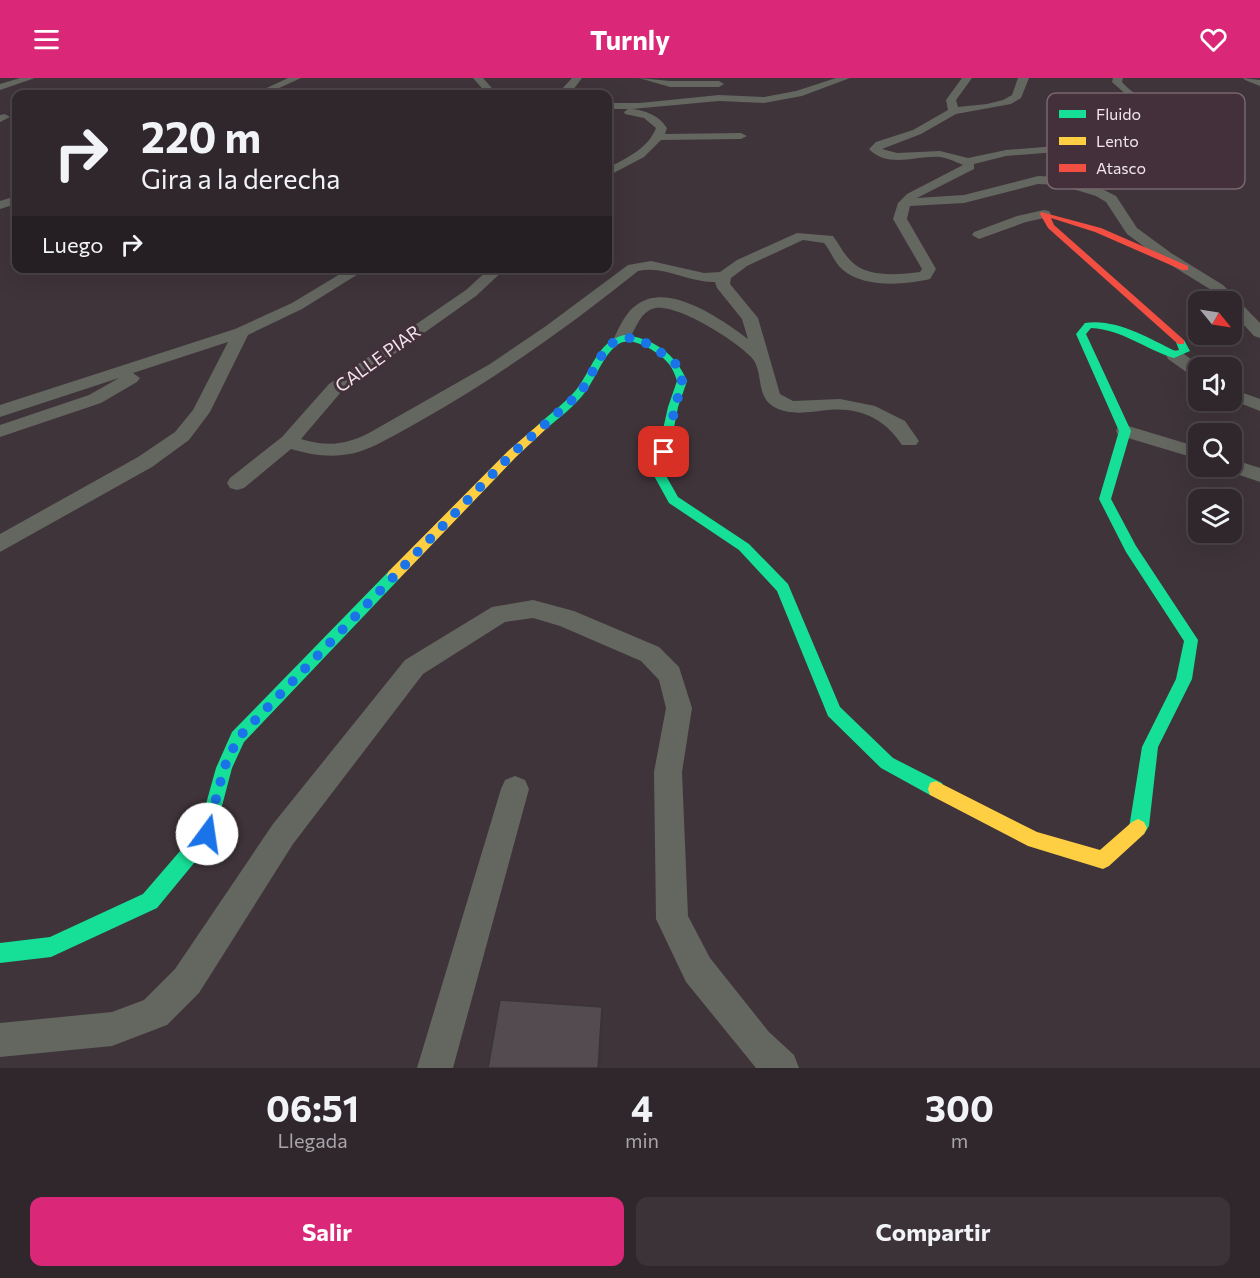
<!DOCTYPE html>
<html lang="es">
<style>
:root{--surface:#2f272c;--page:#3b3338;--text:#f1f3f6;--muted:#a7a5a9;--line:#4a4448;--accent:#db2777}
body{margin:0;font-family:Commissioner,sans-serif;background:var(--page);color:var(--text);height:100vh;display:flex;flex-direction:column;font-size:22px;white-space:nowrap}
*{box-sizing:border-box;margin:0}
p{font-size:20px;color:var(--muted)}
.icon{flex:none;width:33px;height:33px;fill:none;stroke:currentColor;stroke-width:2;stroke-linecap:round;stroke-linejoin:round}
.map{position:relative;height:990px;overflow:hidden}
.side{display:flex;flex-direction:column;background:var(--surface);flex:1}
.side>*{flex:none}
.hud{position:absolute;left:12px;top:12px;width:600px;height:183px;border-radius:12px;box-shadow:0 6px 24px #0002,0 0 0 2px var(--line);background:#2f272c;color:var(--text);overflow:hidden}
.needle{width:39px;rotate:120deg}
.fabs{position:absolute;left:1188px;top:213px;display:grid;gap:12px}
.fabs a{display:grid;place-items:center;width:54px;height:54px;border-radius:12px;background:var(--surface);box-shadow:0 6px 24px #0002,0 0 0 2px var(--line);font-size:30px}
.pin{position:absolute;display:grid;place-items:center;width:51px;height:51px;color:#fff;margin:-26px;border-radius:12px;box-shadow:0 3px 9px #0006}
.me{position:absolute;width:66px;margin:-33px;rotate:14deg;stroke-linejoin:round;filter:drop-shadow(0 0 4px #0008)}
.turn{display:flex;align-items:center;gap:21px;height:126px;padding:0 30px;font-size:27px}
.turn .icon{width:78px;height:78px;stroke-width:2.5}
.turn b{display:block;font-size:42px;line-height:51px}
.then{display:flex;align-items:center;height:57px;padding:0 30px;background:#0003;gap:12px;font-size:22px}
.eta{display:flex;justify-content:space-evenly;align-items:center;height:102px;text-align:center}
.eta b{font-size:36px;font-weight:700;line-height:42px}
.cta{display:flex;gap:12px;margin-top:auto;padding:12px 30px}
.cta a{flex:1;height:69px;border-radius:12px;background:var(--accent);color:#fff;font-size:24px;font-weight:700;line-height:69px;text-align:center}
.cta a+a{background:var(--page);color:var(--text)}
header{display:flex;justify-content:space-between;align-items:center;height:78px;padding:0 30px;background:var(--accent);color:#fff;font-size:27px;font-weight:700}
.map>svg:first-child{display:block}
</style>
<header><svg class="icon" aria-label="menu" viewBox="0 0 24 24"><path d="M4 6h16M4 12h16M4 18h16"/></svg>Turnly<svg class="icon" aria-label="heart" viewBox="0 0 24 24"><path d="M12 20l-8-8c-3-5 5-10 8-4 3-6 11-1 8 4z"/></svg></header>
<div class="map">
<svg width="1260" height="990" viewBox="0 0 1260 990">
<rect width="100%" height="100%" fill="#3f343a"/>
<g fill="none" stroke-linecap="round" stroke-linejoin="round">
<!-- path -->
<path stroke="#6e6d6b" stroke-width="1.5" stroke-dasharray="3 1.5" stroke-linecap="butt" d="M1073 73 1101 74 1098 68"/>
<!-- street -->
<path fill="#646660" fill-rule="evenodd" d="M20 0H35L0 12V6Z
M288 0H301L266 16H254Z
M473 0H483L497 16H487Z
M572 0H582L570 16H560L561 12Z
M639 0 670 3H719L724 6 719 9H670Z
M836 0H850L802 18 764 25 719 23 632 31C647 33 658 37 667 50L665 56 741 55 747 58 741 61 661 62 644 79 608 98V90C626 80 648 71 656 50L644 40 625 36 624 34 628 31H608V25H640L719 17 764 19 796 13Z
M962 0H972L956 22 958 29 987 26 1003 22 1012 17 1018 0H1029L1021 20 1011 26 956 36 921 56 882 71 897 75 940 73 968 80 1006 72 1057 68 1063 71 1057 74 1006 78 974 86V91L917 120 964 117 1038 98 1061 99 1104 112 1116 118 1137 150 1171 175 1223 207 1260 245V260L1254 258 1232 234V224H1222L1213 213 1161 181 1127 156 1106 124 1096 118 1060 107 1038 106 964 125 910 128 907 141 936 191 930 201C905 207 864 210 843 192 834 185 831 173 824 165L803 162 747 188 731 200 730 206 758 240 780 316 793 323 840 321 875 328 905 343 919 363 916 367H902C885 341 860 329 828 332 810 334 791 338 774 329 755 318 764 294 752 280 738 264 673 222 652 231 639 236 635 253 628 263H616L614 260C620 248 626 233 638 226 670 204 722 242 748 261L742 241 717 210 715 204C689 205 665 187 638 193 556 259 470 318 376 367 347 381 322 380 291 371L244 410 237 412 230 410 227 405 230 400 282 359 329 306 466 212 490 190H506L476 218 341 314 301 361C326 369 346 367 369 355L490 286 546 248 628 187 651 183 704 195 720 194 737 182 797 155 833 158C839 166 843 175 850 182 866 200 898 197 920 194L922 191 893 141 898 125 907 116 963 87C956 84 948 80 940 79 917 77 888 91 869 71L876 64 913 52 948 32 946 22Z
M1113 0H1123L1122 4C1141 27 1179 28 1200 50L1195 53 1182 46 1138 48 1110 58H1102V54L1137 42 1173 40 1130 20 1112 4Z
M1243 0 1260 2V8L1245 2Z
M5 36 10 39 0 44V37Z
M16 118V126L0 131V123Z
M1044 132 1049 133 1051 136 1049 139 1026 144 979 161 972 157 974 154 1017 138Z
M350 190H368L302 231 248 257 210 334 189 362 152 389 0 474V456L138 379 175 354 193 332 228 264 133 295 140 300 137 304 101 325 0 359V347L89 317 119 300 0 339V327L235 251 292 225Z
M1174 272 1180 273 1203 290H1198V299L1192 298 1168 281 1166 277Z
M1232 311 1260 321V333L1232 322Z
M1125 347 1198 369V381L1118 357 1116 353 1118 349Z
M1232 381 1260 390V404L1225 392 1223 388H1232Z
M533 522 574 533 659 569 679 589 692 630 682 694 688 838 710 880 769 954 794 977 799 990H756L686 904 656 841 654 694 666 630 659 602 641 583 560 548 533 540 505 544 423 596 293 766 199 915 167 947 112 968 0 979V945L112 934 144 922 175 891 273 746 405 582 492 529Z
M515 698 525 702 529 711 453 990H417L501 711 505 702Z"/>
<!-- fast -->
<path fill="#16e098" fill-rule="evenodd" d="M1085 245C1115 240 1149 260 1175 273L1179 272 1176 264 1178 262H1184L1190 273 1174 280C1144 271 1124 252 1091 250L1086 256 1131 353 1111 421 1136 468 1198 562 1192 601 1158 669 1149 748 1144 756 1138 759 1132 756 1129 750 1142 669 1176 601 1184 563 1126 474 1099 421 1119 353 1076 256Z
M624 257C653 260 676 276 687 303L678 329 665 396 678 419 749 466 788 506 840 629 893 680 942 705 944 711 942 717 936 719 930 717 881 690 828 638 777 513 739 472 669 425 653 396 668 329 677 303C675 297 673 291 669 286 659 274 631 256 617 267 603 278 596 299 586 313 575 328 560 339 546 351H538V347C551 335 565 325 576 312 592 292 597 264 624 257Z
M394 492 399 493 401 497 399 501 244 664 232 690 213 762 157 830 51 879 0 885V865L50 859 143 816 199 751 216 690 232 654 389 493Z"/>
<!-- slow -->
<path fill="#ffcf43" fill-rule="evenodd" d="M542 345 546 347V351L516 379 399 501H389L387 497 389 493 508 373 538 347Z
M936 703 1037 754 1100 772 1132 744 1138 741 1144 744 1147 750 1144 756 1109 788 1103 791 1028 768 930 717 928 711 930 705Z"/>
<!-- jam -->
<path fill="#f24e42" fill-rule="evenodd" d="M1041 134 1101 150 1188 188V192H1182L1095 154 1051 140 1054 147 1184 262V266H1178L1048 150 1040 136Z"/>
</g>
<!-- shaded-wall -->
<path fill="#3a3437" d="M602 929 603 942 601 990H598Z"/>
<!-- building -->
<path fill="#534b4f" stroke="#3a3437" stroke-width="1.5" d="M500 922 602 929 598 990H488Z"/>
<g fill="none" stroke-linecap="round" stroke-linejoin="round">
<!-- route -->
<path stroke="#1a73e8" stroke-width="10" stroke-dasharray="0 18" d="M207 756 224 690 238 660 512 376 581 314 607 268 622 260H638L663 276 675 285 682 303 664 374"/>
</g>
<g text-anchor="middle" stroke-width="6" stroke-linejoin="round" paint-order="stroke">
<!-- far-street labels -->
<g font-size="18" fill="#f2e6ec" stroke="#43303a">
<text transform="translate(378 281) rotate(-36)" y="6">CALLE PIAR</text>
</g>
</g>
<!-- legend -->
<rect x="1047" y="15" width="198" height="96" rx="9" fill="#43303a" stroke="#78676f" stroke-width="1.5"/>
<rect x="1059" y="32" width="27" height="8" fill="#16e098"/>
<rect x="1059" y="59" width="27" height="8" fill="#ffcf43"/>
<rect x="1059" y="86" width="27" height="8" fill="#f24e42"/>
<g font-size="16" fill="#f2e6ec">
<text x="1096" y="42">Fluido</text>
<text x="1096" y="69">Lento</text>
<text x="1096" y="96">Atasco</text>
</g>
</svg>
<div class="fabs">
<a><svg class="needle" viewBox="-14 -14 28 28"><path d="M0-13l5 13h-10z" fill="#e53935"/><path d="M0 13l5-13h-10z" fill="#a7a5a9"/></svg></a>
<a><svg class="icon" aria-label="sound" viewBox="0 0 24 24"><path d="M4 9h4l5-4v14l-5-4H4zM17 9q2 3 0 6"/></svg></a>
<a><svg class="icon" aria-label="search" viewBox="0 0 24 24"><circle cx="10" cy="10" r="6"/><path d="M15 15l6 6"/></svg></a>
<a><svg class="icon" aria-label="layers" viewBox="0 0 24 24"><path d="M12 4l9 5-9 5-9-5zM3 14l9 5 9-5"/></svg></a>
</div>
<div class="pin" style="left:664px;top:374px;background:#d93025"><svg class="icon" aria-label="arrive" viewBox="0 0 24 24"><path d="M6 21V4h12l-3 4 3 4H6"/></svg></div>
<svg class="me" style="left:207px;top:756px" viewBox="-20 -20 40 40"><circle r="19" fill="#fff"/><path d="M0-13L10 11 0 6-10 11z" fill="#1a73e8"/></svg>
<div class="hud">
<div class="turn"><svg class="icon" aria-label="right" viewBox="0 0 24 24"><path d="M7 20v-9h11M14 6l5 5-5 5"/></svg><div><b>220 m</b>Gira a la derecha</div></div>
<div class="then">Luego<svg class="icon" aria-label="right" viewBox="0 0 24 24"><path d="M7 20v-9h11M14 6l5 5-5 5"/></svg></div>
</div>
</div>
<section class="side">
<div class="eta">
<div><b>06:51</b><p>Llegada</p></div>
<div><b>4</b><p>min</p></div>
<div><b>300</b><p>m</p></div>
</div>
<div class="cta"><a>Salir</a><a>Compartir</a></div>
</section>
